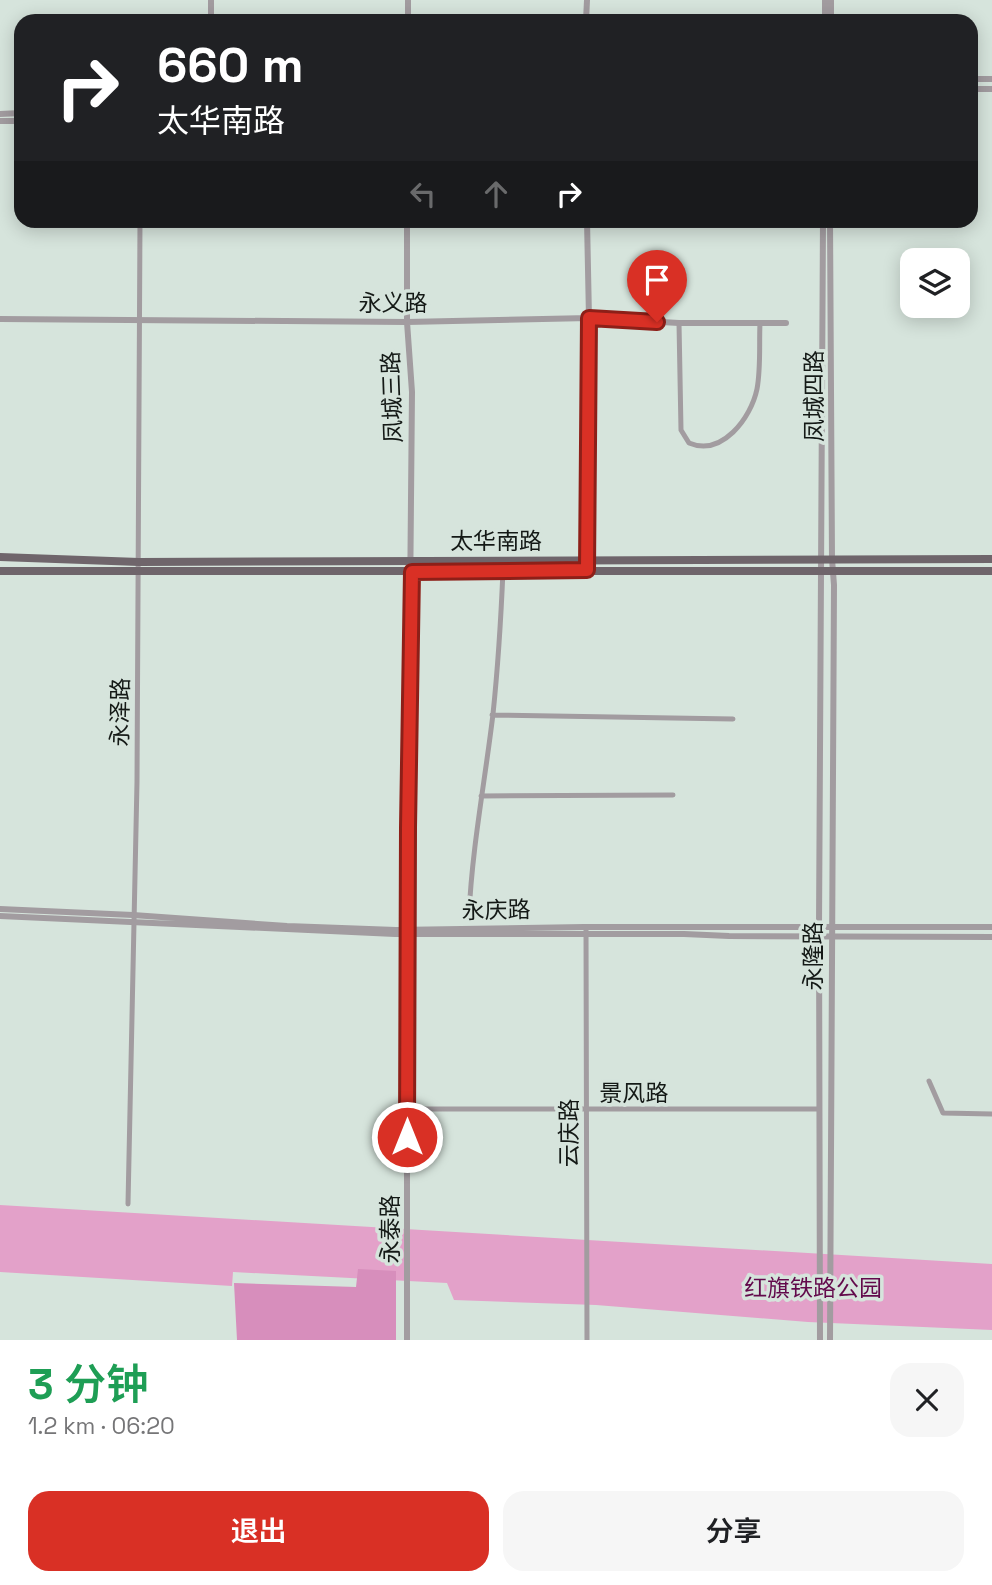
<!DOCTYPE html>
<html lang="zh">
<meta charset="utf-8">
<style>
:root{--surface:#fff;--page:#f6f6f6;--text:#202124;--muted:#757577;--accent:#d93025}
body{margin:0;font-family:"Space Grotesk","Noto Sans SC",sans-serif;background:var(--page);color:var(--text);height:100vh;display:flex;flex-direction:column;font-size:26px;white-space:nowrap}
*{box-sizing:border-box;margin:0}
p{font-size:23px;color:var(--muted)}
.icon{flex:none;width:38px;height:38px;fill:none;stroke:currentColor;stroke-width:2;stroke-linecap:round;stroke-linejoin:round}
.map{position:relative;height:1340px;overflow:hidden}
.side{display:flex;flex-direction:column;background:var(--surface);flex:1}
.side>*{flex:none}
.banner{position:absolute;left:14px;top:14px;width:964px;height:214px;border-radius:21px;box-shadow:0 4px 18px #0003;background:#202124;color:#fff;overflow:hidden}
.controls{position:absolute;left:900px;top:248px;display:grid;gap:14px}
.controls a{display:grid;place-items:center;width:70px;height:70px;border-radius:14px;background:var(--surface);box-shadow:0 4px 18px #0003;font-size:35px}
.pin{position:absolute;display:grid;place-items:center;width:60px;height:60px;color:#fff;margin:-72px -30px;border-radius:50% 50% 50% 0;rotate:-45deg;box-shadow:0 0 7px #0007}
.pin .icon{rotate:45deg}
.me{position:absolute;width:77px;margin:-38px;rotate:0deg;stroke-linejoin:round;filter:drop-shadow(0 0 5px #0008)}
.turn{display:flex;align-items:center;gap:24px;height:147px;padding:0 28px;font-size:32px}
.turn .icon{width:91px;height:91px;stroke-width:2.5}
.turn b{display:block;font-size:49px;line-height:60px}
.lanes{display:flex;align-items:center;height:66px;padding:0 28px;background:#0003;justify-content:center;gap:35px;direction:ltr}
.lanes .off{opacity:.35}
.round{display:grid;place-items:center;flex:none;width:74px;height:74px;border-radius:21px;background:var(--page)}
.summary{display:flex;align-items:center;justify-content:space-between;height:119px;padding:0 28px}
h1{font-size:42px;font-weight:600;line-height:52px;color:#1e9e55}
.action{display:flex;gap:14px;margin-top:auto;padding:14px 28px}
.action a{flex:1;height:80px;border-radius:21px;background:var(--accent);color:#fff;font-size:28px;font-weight:600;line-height:80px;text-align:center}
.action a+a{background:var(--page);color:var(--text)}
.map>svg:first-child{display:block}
</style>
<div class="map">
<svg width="992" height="1340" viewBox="0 0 992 1340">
<rect width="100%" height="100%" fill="#d6e4dc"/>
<!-- green -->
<path fill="#e3a1c9" d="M0 1205 992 1264V1330L808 1322 596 1305 454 1300 447 1283 233 1272 232 1286 0 1272Z"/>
<!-- forest -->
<path fill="#d78ebc" d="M358 1269 396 1271V1340H237L234 1283 356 1287Z"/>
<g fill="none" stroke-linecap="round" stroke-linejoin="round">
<!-- minor -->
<path stroke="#a29ca0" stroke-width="5" d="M679 323 681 430 689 443C722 457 751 418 757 389 761 368 759 344 760 323
M492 715 733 719
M481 796 673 795
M469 915C472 848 485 781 493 714 498 666 501 618 503 570
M586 927 587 1340
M929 1081 943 1113 992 1114
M407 1109H819
M128 1204 137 782 140 220"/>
<!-- tertiary -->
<path stroke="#a29ca0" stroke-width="6" d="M211 0V21
M825 0V21
M831 0V21
M408 21V0
M586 21 587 0
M971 79H992
M971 89H992
M0 114 21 113
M0 121H21
M587 220 589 318 587 562
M0 319 407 322 589 318 679 323H786
M0 909 133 915 287 926 396 930 584 927H992
M0 916 395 934H684L729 936 992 937
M407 1340V929L412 392 407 322V220
M820 1340 819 927 823 220
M830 1340 834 585 832 559 830 220"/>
<!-- primary -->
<path stroke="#6f656b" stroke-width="8" d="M0 557 139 562 992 559
M0 571H992"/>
</g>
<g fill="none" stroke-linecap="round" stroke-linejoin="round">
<!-- route casing -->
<g stroke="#8d1f18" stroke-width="18">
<path id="route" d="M407 1137 408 828 412 572 587 570 589 318 657 322"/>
</g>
<!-- route -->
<use href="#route" stroke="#d93025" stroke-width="12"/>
</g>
<g text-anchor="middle" stroke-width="7" stroke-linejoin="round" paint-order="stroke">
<!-- street labels -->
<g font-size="23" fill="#141916" stroke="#d6e4dc">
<text x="393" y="311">永义路</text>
<text transform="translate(814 396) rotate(-90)" y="8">凤城四路</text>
<text transform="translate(392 397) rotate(-92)" y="8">凤城三路</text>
<text x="496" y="549">太华南路</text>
<text transform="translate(120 712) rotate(-89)" y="8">永泽路</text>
<text transform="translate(496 910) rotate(-1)" y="8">永庆路</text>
<text transform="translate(813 956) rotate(-90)" y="8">永隆路</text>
<text x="634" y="1101">景风路</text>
<text transform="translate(569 1133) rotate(-90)" y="8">云庆路</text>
<text transform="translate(390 1229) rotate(-90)" y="8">永泰路</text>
</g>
<!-- park labels -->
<g font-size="23" fill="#62094b" stroke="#d6e4dc">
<text x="813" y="1296">红旗铁路公园</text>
</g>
</g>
</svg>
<div class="controls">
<a><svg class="icon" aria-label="layers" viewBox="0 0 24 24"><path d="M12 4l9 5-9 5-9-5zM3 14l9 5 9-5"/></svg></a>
</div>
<div class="pin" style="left:657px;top:322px;background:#d93025"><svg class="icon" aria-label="arrive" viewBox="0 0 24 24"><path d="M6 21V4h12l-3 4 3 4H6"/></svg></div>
<svg class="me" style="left:407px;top:1137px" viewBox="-20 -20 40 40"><circle r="17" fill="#d93025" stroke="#fff" stroke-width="3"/><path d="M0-11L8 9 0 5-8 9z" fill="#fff"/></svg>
<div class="banner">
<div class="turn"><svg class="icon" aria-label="right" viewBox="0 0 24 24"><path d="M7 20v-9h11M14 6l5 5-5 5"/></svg><div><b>660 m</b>太华南路</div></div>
<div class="lanes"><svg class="icon off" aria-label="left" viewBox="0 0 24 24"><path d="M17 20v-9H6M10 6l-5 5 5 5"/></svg><svg class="icon off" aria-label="ahead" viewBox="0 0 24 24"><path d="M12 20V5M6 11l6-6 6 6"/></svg><svg class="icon" aria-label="right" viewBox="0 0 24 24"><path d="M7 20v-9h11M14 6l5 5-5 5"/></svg></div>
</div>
</div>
<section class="side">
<div class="summary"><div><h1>3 分钟</h1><p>1.2 km · 06:20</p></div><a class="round"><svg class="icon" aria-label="close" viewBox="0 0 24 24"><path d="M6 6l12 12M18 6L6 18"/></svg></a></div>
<div class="action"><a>退出</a><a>分享</a></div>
</section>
